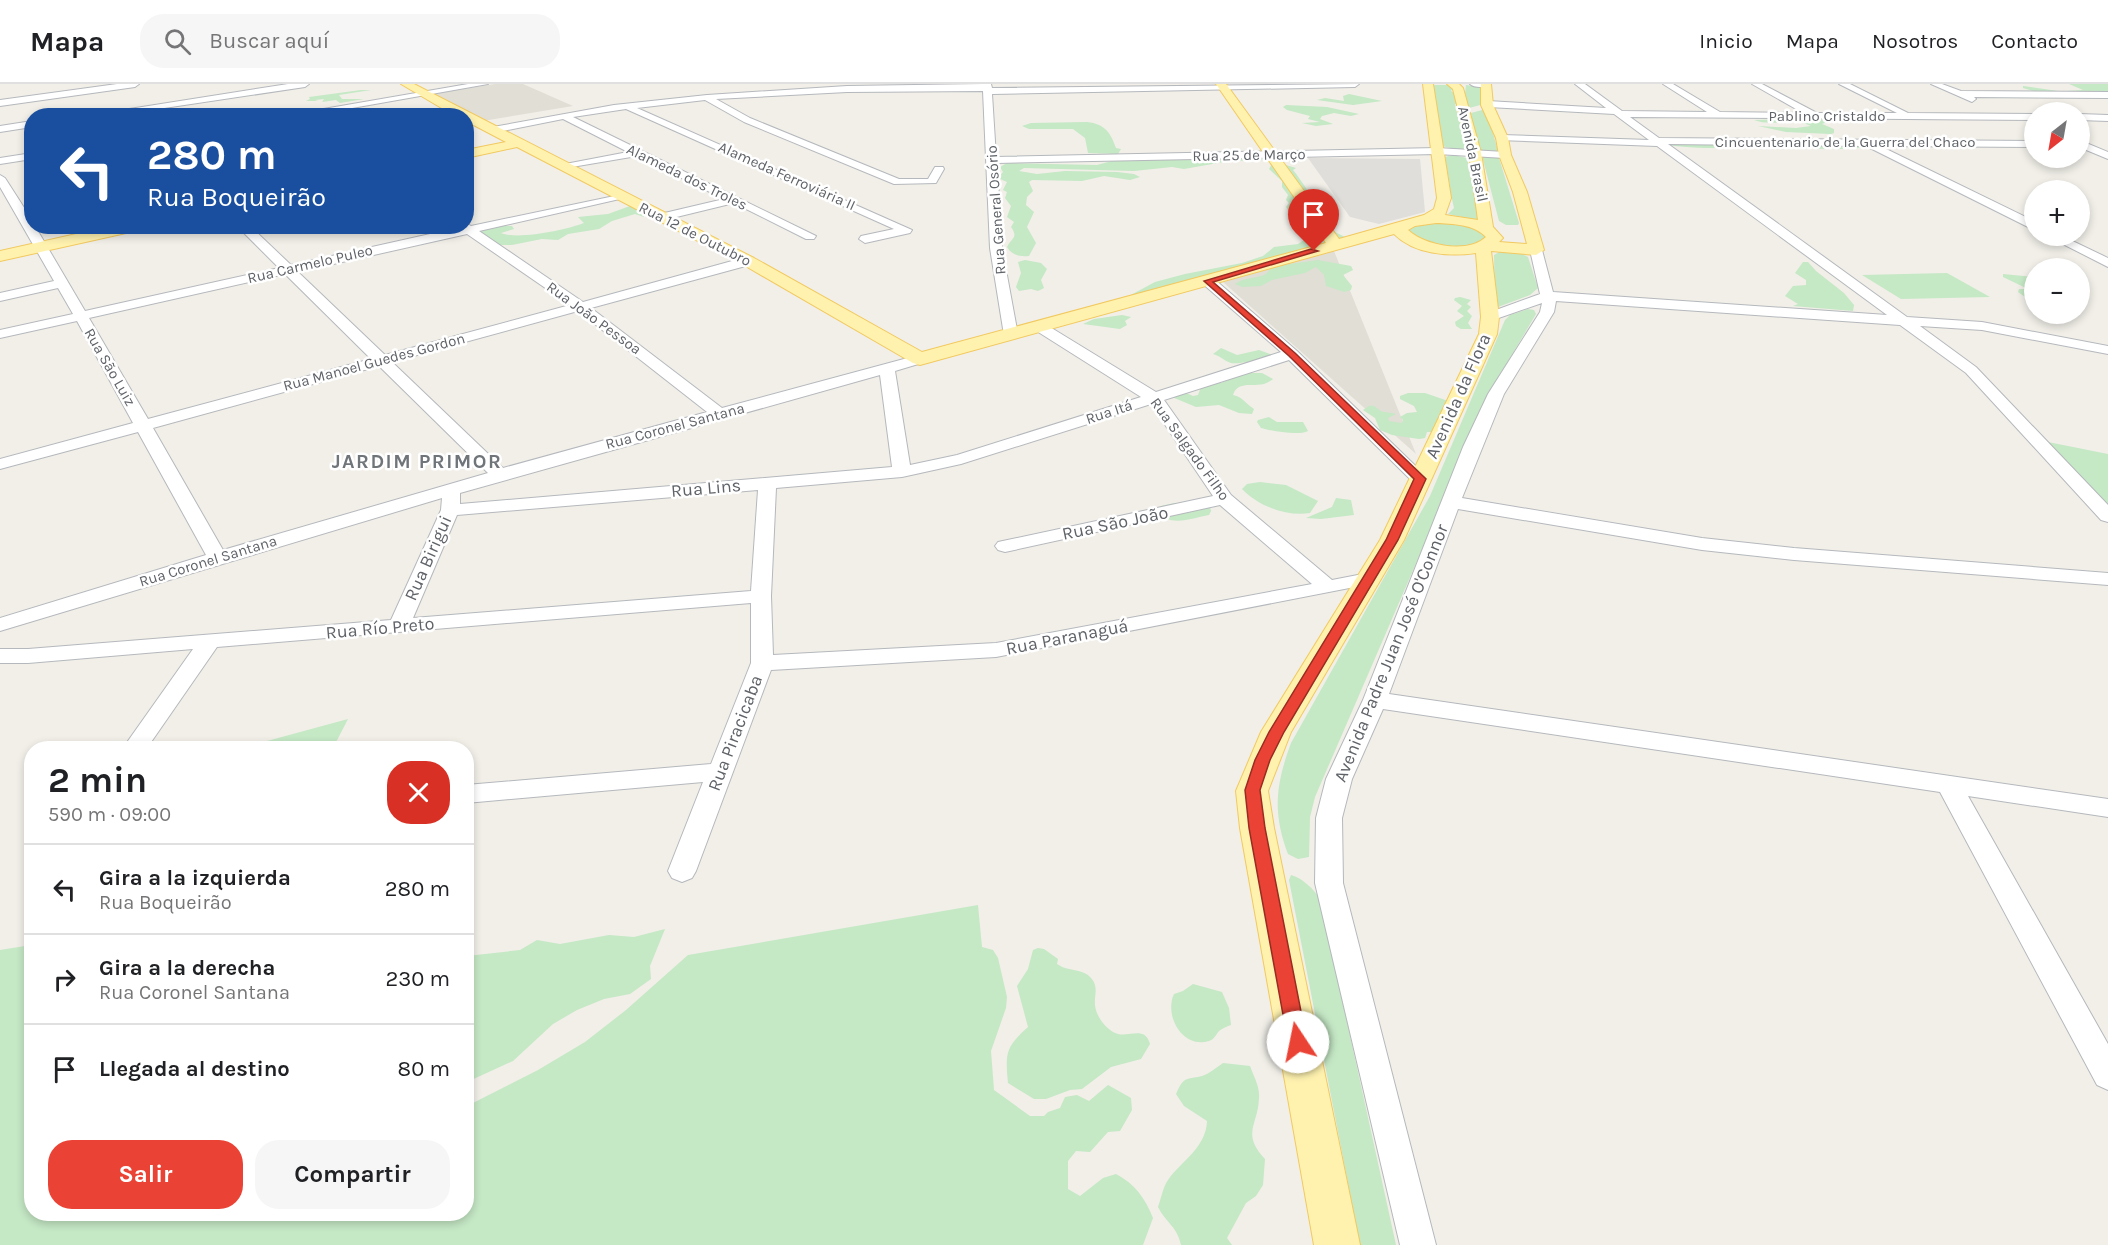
<!DOCTYPE html>
<html lang="es">
<meta charset="utf-8">
<style>
:root{--surface:#fff;--page:#f6f6f6;--text:#202124;--muted:#757577;--line:#e0e0e0;--accent:#ea4335}
body{margin:0;font-family:Karla,sans-serif;background:var(--page);color:var(--text);height:100vh;display:flex;flex-direction:column;font-size:22px;white-space:nowrap}
*{box-sizing:border-box;margin:0}
p{font-size:20px;color:var(--muted)}
.icon{flex:none;width:33px;height:33px;fill:none;stroke:currentColor;stroke-width:2;stroke-linecap:round;stroke-linejoin:round}
.map{position:relative;flex:1;overflow:hidden}
.drawer{position:absolute;left:24px;top:657px;width:450px;height:480px;display:flex;flex-direction:column;background:var(--surface);border-radius:24px;box-shadow:0 3px 9px #0003}
.drawer>*{flex:none}
.guide{position:absolute;left:24px;top:24px;width:450px;height:126px;border-radius:24px;box-shadow:0 3px 9px #0003;background:#1a4fa0;color:#fff;overflow:hidden}
.needle{width:39px;rotate:211deg}
.controls{position:absolute;left:2024px;top:18px;display:grid;gap:12px}
.controls a{display:grid;place-items:center;width:66px;height:66px;border-radius:50%;background:var(--surface);box-shadow:0 3px 9px #0003;font-size:30px}
.pin{position:absolute;display:grid;place-items:center;width:51px;height:51px;color:#fff;margin:-62px -26px;border-radius:50% 50% 50% 0;rotate:-45deg;box-shadow:0 0 6px #0007}
.pin .icon{rotate:45deg}
.me{position:absolute;width:66px;margin:-33px;rotate:349deg;stroke-linejoin:round;filter:drop-shadow(0 0 4px #0008)}
.turn{display:flex;align-items:center;gap:21px;height:126px;padding:0 24px;font-size:27px}
.turn .icon{width:78px;height:78px;stroke-width:2.5}
.turn b{display:block;font-size:42px;line-height:51px}
.round{display:grid;place-items:center;flex:none;width:63px;height:63px;border-radius:24px;background:var(--page)}
.overview{display:flex;align-items:center;justify-content:space-between;height:102px;padding:0 24px}
h1{font-size:36px;font-weight:700;line-height:45px}
.action{display:flex;gap:12px;margin-top:auto;padding:12px 24px}
.action a{flex:1;height:69px;border-radius:24px;background:var(--accent);color:#fff;font-size:24px;font-weight:700;line-height:69px;text-align:center}
.action a+a{background:var(--page);color:var(--text)}
ul{padding:0;list-style:none}
li{display:flex;align-items:center;gap:18px;height:90px;padding:0 24px;border-top:2px solid var(--line)}
li div{flex:1}
li b{display:block;font-size:22px}
li em{font-style:normal}
header{display:flex;align-items:center;gap:36px;box-sizing:border-box;height:84px;padding:0 30px;background:var(--surface);border-bottom:2px solid var(--line)}
header strong{font-size:28px}
nav{display:flex;gap:33px;margin-inline-start:auto;font-size:21px}
.search{width:420px;height:54px;background:var(--page);display:flex;align-items:center;gap:15px;box-sizing:border-box;padding:0 21px;border-radius:24px;color:var(--muted);font-size:22px}
.map>svg:first-child{display:block}
</style>
<header>
<strong>Mapa</strong>
<div class="search"><svg class="icon" aria-label="search" viewBox="0 0 24 24"><circle cx="10" cy="10" r="6"/><path d="M15 15l6 6"/></svg>Buscar aquí</div>
<nav><a>Inicio</a><a>Mapa</a><a>Nosotros</a><a>Contacto</a></nav>
</header>
<div class="map">
<svg width="2108" height="1161" viewBox="0 0 2108 1161">
<rect width="100%" height="100%" fill="#f1efe8"/>
<!-- industrial -->
<path fill="#e0deda" d="M1308 74 1420 75 1425 128 1379 140 1350 133Z"/>
<!-- education -->
<path fill="#e1ded6" d="M495 0H523L573 22 483 37 432 10Z
M1334 167 1416 370 1223 198Z"/>
<!-- green -->
<path fill="#c5e8c5" d="M2069 0H2108V8L2015 9 2037 8 2023 4V2L2058 7 2050 8 2083 6Z
M1435 1H1449L1458 5 1451 6 1452 8 1465 10 1466 1 1480 3 1484 20 1469 24 1467 20H1455L1458 33 1472 37 1471 29 1486 25 1498 67 1480 66 1472 37 1460 40 1467 64 1458 66 1442 62 1436 17 1430 12 1434 7 1428 6Z
M361 6H371L339 11 342 15H364L340 19 336 16 322 18 324 15 315 16 318 17H306L310 15 309 13Z
M1349 10 1382 17 1353 21 1317 16 1325 14 1344 17 1343 12Z
M1286 21 1327 23 1359 30 1351 32 1334 29 1322 32 1320 35 1333 40 1316 42 1302 39 1320 38 1308 35 1310 32 1287 26 1283 23Z
M1858 33 1869 35 1831 36 1822 40 1834 45V49L1831 50 1786 48 1758 42 1796 44 1811 42C1793 33 1772 43 1754 36Z
M1087 38C1106 40 1111 50 1116 64L1121 65 1118 70 1088 69 1085 54 1073 45H1029L1022 42 1031 39Z
M1664 60 1863 61 1865 63C1843 67 1806 64 1783 63 1744 61 1702 68 1664 60Z
M1453 71 1467 74 1473 102 1481 104 1480 137 1448 130 1454 124 1452 115 1449 114 1441 105 1450 102 1445 73Z
M1260 72 1271 74 1272 76 1229 77 1184 85 1172 83 1134 87 1024 84 1019 87 1037 90 1065 87 1117 88 1134 90 1140 93 1130 96 1104 92 1082 97 1032 96 1029 98 1033 107 1027 113 1026 121 1034 128 1027 143 1036 159 1029 172C1019 173 1012 171 1007 163 1011 154 1019 154 1011 143L1014 138 1007 133 1011 122 1005 114 1007 108 1003 106 1007 98 998 94 1003 88 1000 83 1007 79 1097 81 1119 75Z
M1482 72 1499 74 1519 139 1518 141H1506L1499 137Z
M1279 79 1296 84 1293 86C1303 98 1310 113 1323 122L1319 130 1335 148 1345 153 1344 157 1137 214 1129 212 1155 198 1185 190 1242 179 1263 172 1274 163 1298 160 1307 154 1308 151 1286 123 1289 119 1286 116 1288 111 1282 103V97L1269 85 1272 80Z
M630 122H640L644 127 643 130 651 131 644 133 635 130 612 137 599 145 568 150 558 156 542 155 512 161H498L477 148 492 142H512L514 145 501 149C518 156 566 146 584 139L578 133 608 130Z
M1430 137C1446 138 1478 136 1486 153 1476 167 1444 163 1430 159 1422 157 1415 151 1408 148V144Z
M1501 167 1518 168 1528 173 1538 204 1530 211 1498 223 1495 221 1494 171Z
M1025 176 1041 179 1047 185 1041 196 1044 204 1038 207 1031 205 1019 207 1016 203 1021 189 1018 178Z
M1318 176 1351 182 1353 186 1343 191 1352 202 1351 206 1344 208 1326 202 1324 191 1316 183 1305 189 1272 196 1261 202 1242 203 1235 200C1244 193 1254 195 1264 191 1269 188 1269 185 1275 182Z
M1803 178H1808L1816 187 1844 209 1854 221 1853 227 1793 222 1798 220 1785 212 1793 202 1806 201V196L1795 189Z
M1947 189 1990 213 1901 215 1862 191Z
M2003 190 2034 193V225L2029 223 2025 213 2018 208 2019 205H2028L2003 193Z
M1460 213 1471 216 1467 220 1471 223 1467 227 1472 232 1468 239 1472 245H1461L1456 242 1455 238 1464 232 1457 227 1462 222 1454 216 1455 214Z
M1528 225 1534 226 1536 230 1491 306 1315 713 1310 733 1309 773 1298 775 1288 770C1272 728 1276 700 1291 659L1430 412 1505 236 1510 231Z
M1122 231 1131 233 1125 237 1127 241 1120 245 1083 240 1094 235Z
M1221 264 1237 271 1259 266 1273 271C1267 274 1237 281 1231 279 1224 277 1221 272 1213 270Z
M1245 289H1262L1273 295C1259 308 1239 293 1233 311 1243 313 1246 320 1254 325L1252 330 1239 329 1219 321 1196 323 1172 313 1184 308 1193 312 1198 311 1201 303 1209 299H1221Z
M1408 309H1425L1451 318 1433 348H1427L1425 354 1419 355 1392 351 1380 346 1375 334 1363 326C1376 315 1375 327 1385 328 1389 329 1393 329 1396 330L1388 334 1389 337 1402 339 1403 336 1400 333 1407 329 1417 328 1414 322 1400 315V312Z
M1269 333 1277 338H1303L1308 347C1298 352 1272 347 1261 344L1257 338 1258 336Z
M2043 357 2108 370V423Z
M1260 398 1286 401 1318 417 1310 429C1287 433 1258 422 1242 405L1247 400Z
M1336 414 1351 416 1354 431 1321 435 1306 434 1332 423Z
M1174 419 1210 423 1211 427 1209 431C1192 434 1167 445 1158 425L1161 422Z
M348 635 333 664H254L256 660Z
M1291 791C1302 794 1314 805 1320 815L1396 1161H1360L1289 796Z
M978 821 982 863 993 866 998 874 1007 913 1006 924 991 967 994 1006 1030 1032H1044L1048 1028 1060 1024 1065 1013 1077 1011 1089 1017 1108 1001 1131 1014 1132 1026 1120 1047 1108 1048 1090 1068 1076 1067 1068 1077V1105L1080 1112 1103 1094 1116 1090C1135 1100 1145 1114 1153 1134L1143 1161H0V866L31 861 32 1130H466L467 1022 538 986 585 958 626 926 688 871Z
M665 845 650 882 651 895 630 910 604 915 577 926 553 940 513 977 467 998V872L520 866 537 856 560 860 609 851 634 853Z
M1038 864 1044 865 1058 875 1057 880C1068 888 1083 884 1091 894 1099 903 1094 911 1095 921 1096 933 1107 947 1118 950 1130 953 1145 942 1150 960L1141 975 1111 983 1082 1005 1070 1006 1046 1015H1034L1008 999C1005 968 1006 963 1028 943L1017 902 1028 885 1033 866Z
M1193 900 1222 908 1229 924 1231 941C1228 942 1225 943 1222 945 1216 948 1216 955 1209 957 1182 965 1164 931 1174 910L1183 907Z
M1223 979 1250 982C1254 993 1260 1003 1259 1014 1258 1042 1241 1049 1265 1075L1263 1101 1256 1112 1246 1119 1227 1154 1232 1161H1181C1177 1142 1166 1139 1158 1123 1161 1115 1163 1103 1168 1096 1182 1076 1206 1064 1207 1037L1184 1022 1176 1010C1184 992 1185 996 1202 992 1209 990 1217 983 1223 979Z"/>
<g fill="none" stroke-linecap="round" stroke-linejoin="round">
<!-- minor casing -->
<g stroke="#b5b8bc" stroke-width="2">
<path id="minor" d="M117 0H139L135 3 0 22V16Z
M288 0H309L305 3 111 32H85Z
M468 0H488L307 32H283Z
M983 0H991L992 4 1359 0 1355 3 992 10 996 73 1437 64 1505 68 1510 71 1505 74 1437 70 997 79 1002 164 1018 251 1011 255 1004 251 990 164 983 7 847 8 716 15 750 34 899 95H928L935 83H943L944 85 936 99 894 100 744 38 705 16 637 24 912 146 910 149 865 159 859 155 861 152 894 145 626 25 573 33 816 152 814 155H806L734 119 660 137 656 135V131L724 115 637 72 560 85V81L628 68 563 35 493 49 488 46 493 43 614 21 707 11 847 2Z
M1470 0H1490C1486 4 1474 4 1470 0Z
M1575 0H1585L1622 27 1707 28 1663 0H1673L1720 28 1803 29 1752 0H1762L1817 29H1897L1839 0H1850L1908 29 2034 30V36L1630 33 1659 54 2034 57V63L1880 62 2034 137V146L1866 62 1668 60 1907 233 1982 238 2108 262V270L1982 246 1920 242 1976 283 2108 421V438L2101 436 1966 289 1900 241 1556 217 1554 228 1504 310 1462 414 1702 454 1794 464 2108 489V501L1794 476 1702 466 1458 425 1389 610 2108 715V733L1968 712 2108 960V1006L2097 1001 1940 708 1383 625 1352 695 1342 734 1343 799 1436 1161H1400L1315 799 1316 734 1326 695 1363 616 1463 363 1488 310 1540 228 1542 219 1490 237 1483 233 1485 230 1540 210 1530 166 1536 162 1542 166 1553 208 1887 231 1657 62 1499 56V52L1502 51 1649 56 1614 30 1488 23 1484 20 1488 17 1606 24Z
M1931 0H1942L1961 7 2108 8V14L1974 13 1976 15 1972 18Z
M2079 30 2108 31V37L2079 36Z
M32 37V43L0 48V42Z
M2079 56 2108 68V75L2079 63Z
M32 69V75L0 80V74Z
M0 91 5 94 32 136V142H35L85 227 279 184 237 142H250L291 181 466 142V139L471 142 624 110V114L479 147 583 218 743 174H753L754 177 753 180 591 224 722 324 915 272H925L928 275 925 278 895 287 910 381 957 371 1141 313 1035 246 1033 243 1035 240H1045L1156 308 1281 268 1203 200 1201 197 1208 193 1213 194 1297 267 1429 395 1426 399H1414L1289 276 1164 316 1231 411 1332 496 1368 489 1375 491 1378 495 1375 499 996 573 771 586 696 787 692 794 682 798 672 794 668 787 703 698 466 719V701L711 680 751 579V519L217 563 147 664H123L193 565 28 579H0V565H28L391 536 441 426 442 414 0 547V534L206 471 138 348 0 385V375L133 339 77 237 0 254V246L73 230 58 204 0 217V209L54 197 0 103ZM467 150 570 221 385 271 298 188ZM285 190 371 275 148 335 89 234ZM578 227 707 328 503 384 392 278ZM379 282 488 389 223 466 153 344ZM880 291 892 383 460 420V409ZM1151 320 1213 412 998 458 995 462 998 466 1005 468 1220 421 1312 500 996 559 773 571 771 512 776 404 902 393 961 380ZM758 406 751 507 413 534 457 431Z
M2047 152H2062L2108 174V183Z"/>
</g>
<!-- major casing -->
<g stroke="#f2c960" stroke-width="2">
<path id="major" d="M401 0H414L754 174 922 268 1326 159 1216 0H1226L1339 155 1424 131 1434 125 1437 114 1423 0H1433L1451 114 1445 131 1478 136 1469 69 1453 5 1447 0H1459L1463 4 1481 69 1493 143 1503 154 1499 158 1527 160 1513 108 1499 71 1496 54 1481 21V0H1491L1493 21 1508 54 1511 71 1527 108 1544 166 1536 171 1491 167 1499 233 1497 250 1404 456 1291 648 1268 707 1274 744 1360 1161H1314L1240 744 1236 707 1261 648 1380 456 1479 250 1481 233 1476 169C1448 173 1414 170 1394 150L920 281 913 279 742 180 517 63 466 74V66L506 58 466 37V32H455ZM1436 139C1453 140 1474 140 1486 153 1468 170 1425 162 1408 146L1415 142Z
M112 142H142L135 147 0 177V167Z"/>
</g>
<!-- minor -->
<use href="#minor" fill="#fff" fill-rule="evenodd"/>
<!-- major -->
<use href="#major" fill="#fff2af" fill-rule="evenodd"/>
</g>
<!-- route -->
<path fill="#ea4335" stroke="#982c22" stroke-width="1.5" d="M1311 165 1318 167 1213 198 1295 269 1426 395 1398 456 1284 648 1270 676 1260 706 1265 744 1307 958 1305 964 1298 966 1291 964 1288 958 1249 744 1245 706 1255 676 1269 648 1386 456 1414 395 1289 272 1204 197Z"/>
<g text-anchor="middle" stroke-width="5" stroke-linejoin="round" paint-order="stroke">
<!-- far-street labels -->
<g font-size="15" fill="#5f6368" stroke="#fff">
<text x="1827" y="37">Pablino Cristaldo</text>
<text x="1845" y="63">Cincuentenario de la Guerra del Chaco</text>
<text transform="translate(1473 70) rotate(78)" y="5">Avenida Brasil</text>
<text transform="translate(1249 71) rotate(-1)" y="5">Rua 25 de Março</text>
<text transform="translate(787 92) rotate(24)" y="5">Alameda Ferroviária II</text>
<text transform="translate(687 93) rotate(26)" y="5">Alameda dos Troles</text>
<text transform="translate(996 126) rotate(-94)" y="5">Rua General Osório</text>
<text transform="translate(695 150) rotate(27)" y="5">Rua 12 de Outubro</text>
<text transform="translate(310 180) rotate(-13)" y="5">Rua Carmelo Puleo</text>
<text transform="translate(594 234) rotate(36)" y="5">Rua João Pessoa</text>
<text transform="translate(374 278) rotate(-15)" y="5">Rua Manoel Guedes Gordon</text>
<text transform="translate(110 283) rotate(60)" y="5">Rua São Luiz</text>
<text transform="translate(1109 328) rotate(-18)" y="5">Rua Itá</text>
<text transform="translate(675 342) rotate(-15)" y="5">Rua Coronel Santana</text>
<text transform="translate(1190 365) rotate(54)" y="5">Rua Salgado Filho</text>
<text transform="translate(208 477) rotate(-17)" y="5">Rua Coronel Santana</text>
</g>
<!-- street labels -->
<g font-size="18" fill="#5f6368" stroke="#fff">
<text transform="translate(1458 312) rotate(-66)" y="6">Avenida da Flora</text>
<text transform="translate(706 404) rotate(-5)" y="6">Rua Lins</text>
<text transform="translate(1115 439) rotate(-12)" y="6">Rua São João</text>
<text transform="translate(428 474) rotate(-66)" y="6">Rua Birigui</text>
<text transform="translate(380 544) rotate(-5)" y="6">Rua Río Preto</text>
<text transform="translate(1067 553) rotate(-11)" y="6">Rua Paranaguá</text>
<text transform="translate(1391 569) rotate(-68)" y="6">Avenida Padre Juan José O'Connor</text>
<text transform="translate(735 649) rotate(-69)" y="6">Rua Piracicaba</text>
</g>
<!-- far-district labels -->
<g font-size="20" font-weight="bold" letter-spacing="1.5" fill="#70757a" stroke="#fff">
<text x="417" y="384">JARDIM PRIMOR</text>
</g>
</g>
</svg>
<div class="controls">
<a><svg class="needle" viewBox="-14 -14 28 28"><path d="M0-13l5 13h-10z" fill="#e53935"/><path d="M0 13l5-13h-10z" fill="#757577"/></svg></a>
<a>+</a>
<a>−</a>
</div>
<div class="pin" style="left:1314px;top:167px;background:#d93025"><svg class="icon" aria-label="arrive" viewBox="0 0 24 24"><path d="M6 21V4h12l-3 4 3 4H6"/></svg></div>
<svg class="me" style="left:1298px;top:958px" viewBox="-20 -20 40 40"><circle r="19" fill="#fff"/><path d="M0-13L10 11 0 6-10 11z" fill="#ea4335"/></svg>
<div class="guide">
<div class="turn"><svg class="icon" aria-label="left" viewBox="0 0 24 24"><path d="M17 20v-9H6M10 6l-5 5 5 5"/></svg><div><b>280 m</b>Rua Boqueirão</div></div>
</div>
<section class="drawer">
<div class="overview"><div><h1>2 min</h1><p>590 m · 09:00</p></div><a class="round" style="background:#d93025;color:#fff"><svg class="icon" aria-label="close" viewBox="0 0 24 24"><path d="M6 6l12 12M18 6L6 18"/></svg></a></div>
<ul>
<li><svg class="icon" aria-label="left" viewBox="0 0 24 24"><path d="M17 20v-9H6M10 6l-5 5 5 5"/></svg><div><b>Gira a la izquierda</b><p>Rua Boqueirão</p></div><em>280 m</em></li>
<li><svg class="icon" aria-label="right" viewBox="0 0 24 24"><path d="M7 20v-9h11M14 6l5 5-5 5"/></svg><div><b>Gira a la derecha</b><p>Rua Coronel Santana</p></div><em>230 m</em></li>
<li><svg class="icon" aria-label="arrive" viewBox="0 0 24 24"><path d="M6 21V4h12l-3 4 3 4H6"/></svg><div><b>Llegada al destino</b></div><em>80 m</em></li>
</ul>
<div class="action"><a>Salir</a><a>Compartir</a></div>
</section>
</div>
